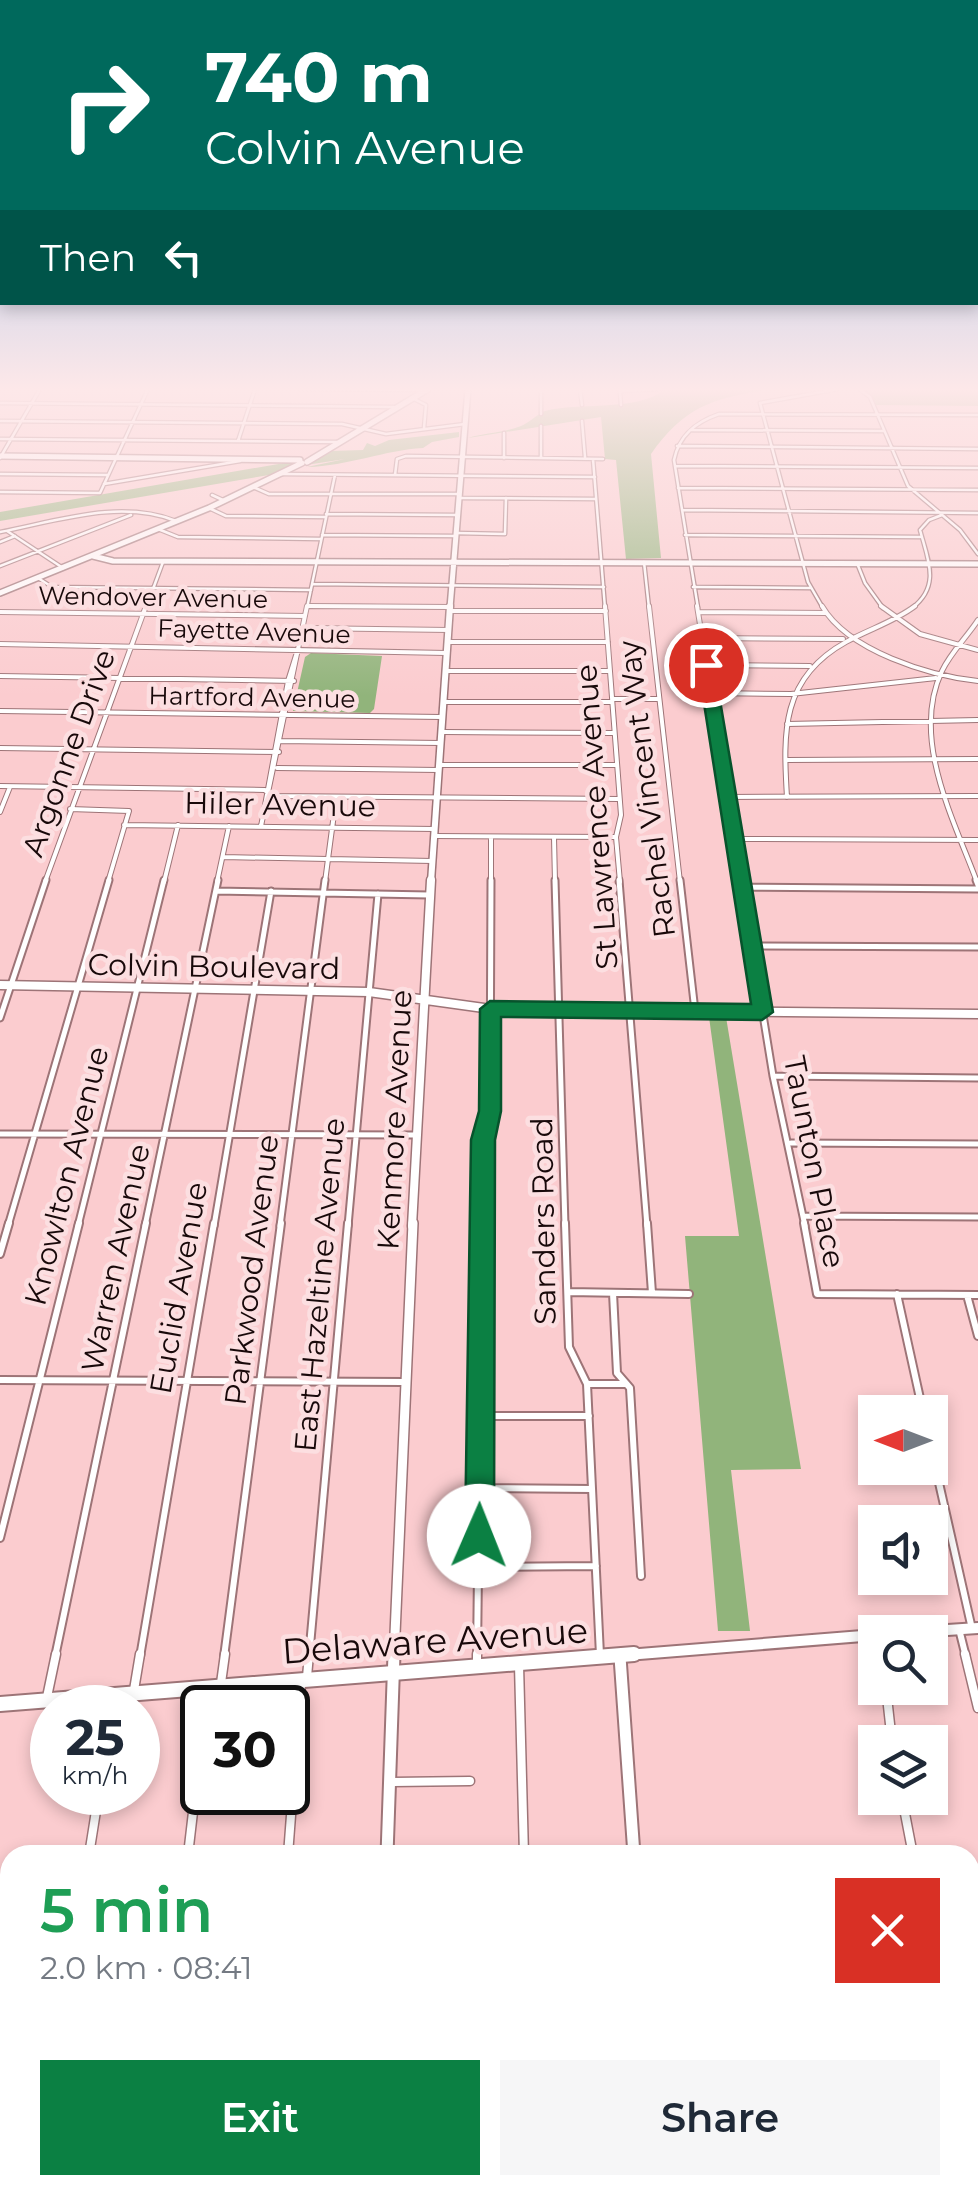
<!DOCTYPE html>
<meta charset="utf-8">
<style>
:root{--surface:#fff;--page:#f6f6f7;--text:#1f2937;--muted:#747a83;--accent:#0b8043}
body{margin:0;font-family:Montserrat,sans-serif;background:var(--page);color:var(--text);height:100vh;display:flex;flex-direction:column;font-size:38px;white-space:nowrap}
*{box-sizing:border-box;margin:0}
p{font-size:32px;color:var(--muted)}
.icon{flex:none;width:55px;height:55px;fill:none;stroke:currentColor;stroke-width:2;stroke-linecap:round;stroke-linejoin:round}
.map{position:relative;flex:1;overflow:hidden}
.details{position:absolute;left:0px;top:1845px;width:980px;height:350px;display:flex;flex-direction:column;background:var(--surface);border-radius:30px 30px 0 0;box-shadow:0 5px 15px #0003}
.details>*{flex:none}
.guide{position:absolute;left:0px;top:0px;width:980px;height:305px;box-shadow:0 5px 15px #0003;background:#00695c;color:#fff;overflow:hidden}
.needle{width:65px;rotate:270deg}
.buttons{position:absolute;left:858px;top:1395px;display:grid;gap:20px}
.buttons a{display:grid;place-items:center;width:90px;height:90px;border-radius:0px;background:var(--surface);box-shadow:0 5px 15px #0003;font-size:50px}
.speed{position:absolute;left:30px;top:1685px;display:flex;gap:20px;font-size:50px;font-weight:700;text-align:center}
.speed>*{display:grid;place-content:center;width:130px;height:130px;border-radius:50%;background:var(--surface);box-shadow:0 5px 15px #0003;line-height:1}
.speed small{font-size:25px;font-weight:400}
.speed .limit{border:5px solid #111;border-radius:15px;background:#fff;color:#111}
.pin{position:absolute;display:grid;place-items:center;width:85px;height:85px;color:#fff;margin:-42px;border:5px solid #fff;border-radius:50%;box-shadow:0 2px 10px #0007}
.me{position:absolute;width:110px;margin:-55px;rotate:1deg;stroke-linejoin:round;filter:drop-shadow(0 0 8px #0008)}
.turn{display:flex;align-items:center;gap:35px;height:210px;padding:0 40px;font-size:45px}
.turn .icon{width:130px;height:130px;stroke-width:2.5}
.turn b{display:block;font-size:70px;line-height:85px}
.then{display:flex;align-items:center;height:95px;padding:0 40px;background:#0003;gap:20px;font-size:38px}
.round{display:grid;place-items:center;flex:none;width:105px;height:105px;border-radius:0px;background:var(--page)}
.headline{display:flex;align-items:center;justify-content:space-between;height:170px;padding:0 40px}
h1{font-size:60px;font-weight:600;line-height:75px;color:#1e9e55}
.button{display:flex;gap:20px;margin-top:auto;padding:20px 40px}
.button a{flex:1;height:115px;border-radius:0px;background:var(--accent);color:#fff;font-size:40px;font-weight:600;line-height:115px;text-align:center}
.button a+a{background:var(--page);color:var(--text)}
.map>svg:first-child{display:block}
</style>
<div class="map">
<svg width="978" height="2195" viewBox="0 0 978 2195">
<rect width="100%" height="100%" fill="#fbcccf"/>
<!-- green -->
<path fill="#91b47b" d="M665 389H774C716 397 685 405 651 454L661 558 626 559 616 460 605 459 601 417 468 438C484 433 504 433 521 426 529 423 540 412 545 411 577 402 639 412 665 389Z
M860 389H978V406L875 405 872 397Z
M459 432V437L432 442 423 448C385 450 348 466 307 467L345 459 306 465 329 451 363 450 367 443 375 446 389 440Z
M290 462 294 465 275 474 0 521V512Z
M311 653 382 656 374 709 370 713 293 711 305 657Z
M709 1017H726L801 1469 731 1470 750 1631H718L685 1236H739Z"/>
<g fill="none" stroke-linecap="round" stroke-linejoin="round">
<!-- street-far4 casing -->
<g stroke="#9d7477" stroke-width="5">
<path id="street-far4" d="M299 389 426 390
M541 389V414
M580 389 582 405
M859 389 870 397 908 486 960 530 978 554
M620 391 662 389
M620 392 621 405
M412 398 426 405 424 428
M0 403 394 407
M0 421 342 424 386 434 465 424
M582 421 585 457
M541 426V458
M691 430 883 431
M504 433V458
M0 439 337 442
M238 441 255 389
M677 446 978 449
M0 458 40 389
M593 459 605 608
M676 466 978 468
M0 474 108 475
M280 474 595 477
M395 475 397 459 406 456 603 459
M104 484 240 461
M253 487 269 494H459
M678 488 978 490
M0 492 100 493 148 389
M212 495 225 501
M459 498 596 499
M209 508 226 516 326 517
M682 510 978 513
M326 514 457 515
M158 529 178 537 321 539
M7 531 63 568
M0 532C57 521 120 499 176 521
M456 533 505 534 506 498
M322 535 456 536
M685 535 920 537
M0 542 15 536
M644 562 649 608
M857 563 865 583 883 608
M0 566 131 515
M38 578 52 587 311 590
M312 584 604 587
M693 587 810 588
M309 606 451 607
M146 608 163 562
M307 608 335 475
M698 608 674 460C679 435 696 422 719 414L978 415
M823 608 808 582 760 403 838 389
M912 608C941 586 928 560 920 530L929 520 942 515"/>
</g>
<!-- street-far3 casing -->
<g stroke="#9d7477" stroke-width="6">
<path id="street-far3" d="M309 606 451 607
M605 606 621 815 616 837 620 882
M649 606 680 882
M697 606 742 882
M822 606C848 651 930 676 978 681
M881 606 920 634 978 650
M450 611H606
M0 612 305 616
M699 612 826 613
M303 628 449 630
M702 638 843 639
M448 642H608
M0 644 446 653
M706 665 810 666
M446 671H610
M0 676 294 681
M711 693 791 694 936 678
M612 699H659
M444 702H612
M0 711 442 717
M787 724 978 720
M442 732 614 733
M279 741 441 743
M0 748 279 752
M786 760 978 759
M440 765H617
M277 768 439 770
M0 786 265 790 270 796 619 799
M727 797 978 796
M787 797C783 732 781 678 846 642 869 629 894 622 915 606
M336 799 328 859 433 861
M70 809 129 811 108 882
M0 812 10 787
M263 816 288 681 298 649
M124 825 435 829
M261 826 307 606
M434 836 616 837
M554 837 555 882
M734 839 978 840
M223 857 328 859 325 882
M45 882 146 606
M164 882 178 825
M217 882 229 826
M491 882V837
M977 882C954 820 910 738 942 671 951 652 967 637 978 620"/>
</g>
<!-- street-far2 casing -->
<g stroke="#9d7477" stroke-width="9">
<path id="street-far2" d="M555 880 565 1226
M619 880 647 1226
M680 880 695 1011
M741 880 773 1076 805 1226
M976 880 978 885
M742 887 978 889
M216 891 429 895
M752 946 978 947
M0 1018 46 880
M773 1076 978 1078
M0 1134 417 1135
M791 1143 978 1144
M803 1216 978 1217
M8 1226 109 880
M78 1226 164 880
M145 1226 218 880
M214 1226 271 891
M280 1226 325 880
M348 1226 378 894
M482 1226 483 1140 490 1111 491 880"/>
</g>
<!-- street-far1 casing -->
<g stroke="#9d7477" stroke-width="10">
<path id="street-far1" d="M565 1223 569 1347 587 1384 600 1655
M647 1223 652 1293
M804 1223 817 1294 978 1295
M0 1254 9 1223
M568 1292 689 1294
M613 1293 617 1373 630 1388 641 1576
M897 1294 923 1412
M967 1295 978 1336
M0 1380 404 1382
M587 1384H624
M482 1416H589
M930 1443 972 1629
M480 1488 592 1489
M0 1538 79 1223
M479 1567 596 1566
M959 1629 966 1657
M55 1657 146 1223
M140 1657 214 1223
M224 1657 281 1223
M309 1657 348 1223
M477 1657 482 1223"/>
</g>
<!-- street casing -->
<g stroke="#9d7477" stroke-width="11">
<path id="street" d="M965 1654 978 1708
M519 1665 524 1855
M477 1666V1654
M307 1677 309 1654
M221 1683 225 1654
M886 1688 892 1742
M134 1690 140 1654
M47 1697 56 1654
M206 1708 208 1690
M393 1782 470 1781
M902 1798 913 1855
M89 1855 99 1792
M188 1855 202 1735
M288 1855 301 1684
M970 2016 978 2038
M0 2107H10
M261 2185V2195
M532 2185V2195
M34 2195 35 2185
M147 2195 148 2185"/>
</g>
<!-- secondary-far4 casing -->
<g stroke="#9d7477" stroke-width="8">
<path id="secondary-far4" d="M0 456 300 460
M307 462 428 389
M93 556 113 561 978 564
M0 593 209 508 302 463
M450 608 468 389"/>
</g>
<!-- secondary-far3 casing -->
<g stroke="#9d7477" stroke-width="9">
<path id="secondary-far3" d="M431 882 450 606"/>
</g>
<!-- secondary-far2 casing -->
<g stroke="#9d7477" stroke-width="11">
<path id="secondary-far2" d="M0 985 369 992 491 1009 978 1014
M412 1226 431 880"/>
</g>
<!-- secondary-far1 casing -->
<g stroke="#9d7477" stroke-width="12">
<path id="secondary-far1" d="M394 1657 413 1223"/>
</g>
<!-- secondary casing -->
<g stroke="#9d7477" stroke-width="15">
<path id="secondary" d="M620 1657 634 1855
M387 1855 394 1654
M657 2185 658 2195
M373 2195 374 2185"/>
</g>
<!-- primary-far1 casing -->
<g stroke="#9d7477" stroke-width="14">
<path id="primary-far1" d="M917 1632 978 1628
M602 1657 875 1635"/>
</g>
<!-- primary casing -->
<g stroke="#9d7477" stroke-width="18">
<path id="primary" d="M0 1704 634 1654"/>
</g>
<!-- street-far4 -->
<use href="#street-far4" stroke="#fff" stroke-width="2.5"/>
<!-- street-far3 -->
<use href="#street-far3" stroke="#fff" stroke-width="4"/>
<!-- street-far2 -->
<use href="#street-far2" stroke="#fff" stroke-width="5"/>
<!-- street-far1 -->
<use href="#street-far1" stroke="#fff" stroke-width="6"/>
<!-- street -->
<use href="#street" stroke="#fff" stroke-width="8"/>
<!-- secondary-far4 -->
<use href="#secondary-far4" stroke="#fff" stroke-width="5"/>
<!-- secondary-far3 -->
<use href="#secondary-far3" stroke="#fff" stroke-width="6"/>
<!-- secondary-far2 -->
<use href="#secondary-far2" stroke="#fff" stroke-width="8"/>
<!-- secondary-far1 -->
<use href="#secondary-far1" stroke="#fff" stroke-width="9"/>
<!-- secondary -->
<use href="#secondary" stroke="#fff" stroke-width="11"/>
<!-- primary-far1 -->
<use href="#primary-far1" stroke="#fff" stroke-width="10"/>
<!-- primary -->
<use href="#primary" stroke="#fff" stroke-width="14"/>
</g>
<!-- sky -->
<linearGradient id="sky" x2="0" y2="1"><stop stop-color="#84b6ea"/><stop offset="0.56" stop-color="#fde8e9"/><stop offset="1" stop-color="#fde8e9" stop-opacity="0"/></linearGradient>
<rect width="978" height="696" fill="url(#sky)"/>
<!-- route -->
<path fill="#0b8043" stroke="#07532c" stroke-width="2.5" d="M706 660 714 665 773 1012 762 1020 501 1017V1111L495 1140 494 1536 490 1546 479 1550 469 1546 465 1536 471 1140 479 1111 480 1009 490 1001 751 1004 698 665Z"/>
<g text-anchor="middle" stroke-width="9" stroke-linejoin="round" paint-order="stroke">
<!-- far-street labels -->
<g font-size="25" fill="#18090a" stroke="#fcdfe1">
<text transform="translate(153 597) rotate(1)" y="9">Wendover Avenue</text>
<text transform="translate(254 631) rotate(2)" y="9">Fayette Avenue</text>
<text transform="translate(252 697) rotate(1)" y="9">Hartford Avenue</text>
</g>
<!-- street labels -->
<g font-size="30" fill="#18090a" stroke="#fcdfe1">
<text transform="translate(69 753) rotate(-70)" y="10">Argonne Drive</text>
<text transform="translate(647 789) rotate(-97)" y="10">Rachel Vincent Way</text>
<text transform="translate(280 805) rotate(1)" y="10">Hiler Avenue</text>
<text transform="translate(597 817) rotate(-94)" y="10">St Lawrence Avenue</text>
<text transform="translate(214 967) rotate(1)" y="10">Colvin Boulevard</text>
<text transform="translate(395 1120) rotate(-87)" y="10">Kenmore Avenue</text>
<text transform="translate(814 1162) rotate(79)" y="10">Taunton Place</text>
<text transform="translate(67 1176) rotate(-76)" y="10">Knowlton Avenue</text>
<text transform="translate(544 1221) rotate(-91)" y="10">Sanders Road</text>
<text transform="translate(116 1258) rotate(-78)" y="10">Warren Avenue</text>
<text transform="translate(252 1270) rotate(-83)" y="10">Parkwood Avenue</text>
<text transform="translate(320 1285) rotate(-85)" y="10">East Hazeltine Avenue</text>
<text transform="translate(179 1288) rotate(-80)" y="10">Euclid Avenue</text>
</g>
<!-- near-street labels -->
<g font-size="35" fill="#18090a" stroke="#fcdfe1">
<text transform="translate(435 1641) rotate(-4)" y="12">Delaware Avenue</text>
</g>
</g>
</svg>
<div class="buttons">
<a><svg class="needle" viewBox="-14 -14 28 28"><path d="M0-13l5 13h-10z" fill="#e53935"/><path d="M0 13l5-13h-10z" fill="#747a83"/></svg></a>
<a><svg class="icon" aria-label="sound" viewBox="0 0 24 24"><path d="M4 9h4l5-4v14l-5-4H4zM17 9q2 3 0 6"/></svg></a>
<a><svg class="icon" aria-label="search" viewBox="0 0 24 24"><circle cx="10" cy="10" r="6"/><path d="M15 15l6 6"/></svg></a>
<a><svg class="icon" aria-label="layers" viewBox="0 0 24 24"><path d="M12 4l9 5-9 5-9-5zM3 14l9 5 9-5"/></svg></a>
</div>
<div class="speed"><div>25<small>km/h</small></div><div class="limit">30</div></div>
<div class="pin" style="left:706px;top:665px;background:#d93025"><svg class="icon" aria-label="arrive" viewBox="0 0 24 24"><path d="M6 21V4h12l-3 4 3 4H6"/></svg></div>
<svg class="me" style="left:479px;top:1536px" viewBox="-20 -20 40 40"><circle r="19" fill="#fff"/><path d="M0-13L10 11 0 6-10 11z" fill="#0b8043"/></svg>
<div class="guide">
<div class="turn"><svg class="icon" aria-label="right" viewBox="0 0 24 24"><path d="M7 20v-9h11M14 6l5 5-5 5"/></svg><div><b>740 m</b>Colvin Avenue</div></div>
<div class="then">Then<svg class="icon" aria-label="left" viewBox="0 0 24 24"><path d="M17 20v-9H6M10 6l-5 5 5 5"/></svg></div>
</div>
<section class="details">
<div class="headline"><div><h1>5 min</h1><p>2.0 km · 08:41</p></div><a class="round" style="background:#d93025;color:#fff"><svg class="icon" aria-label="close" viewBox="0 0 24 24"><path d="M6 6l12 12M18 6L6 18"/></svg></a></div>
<div class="button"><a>Exit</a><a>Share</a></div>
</section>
</div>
